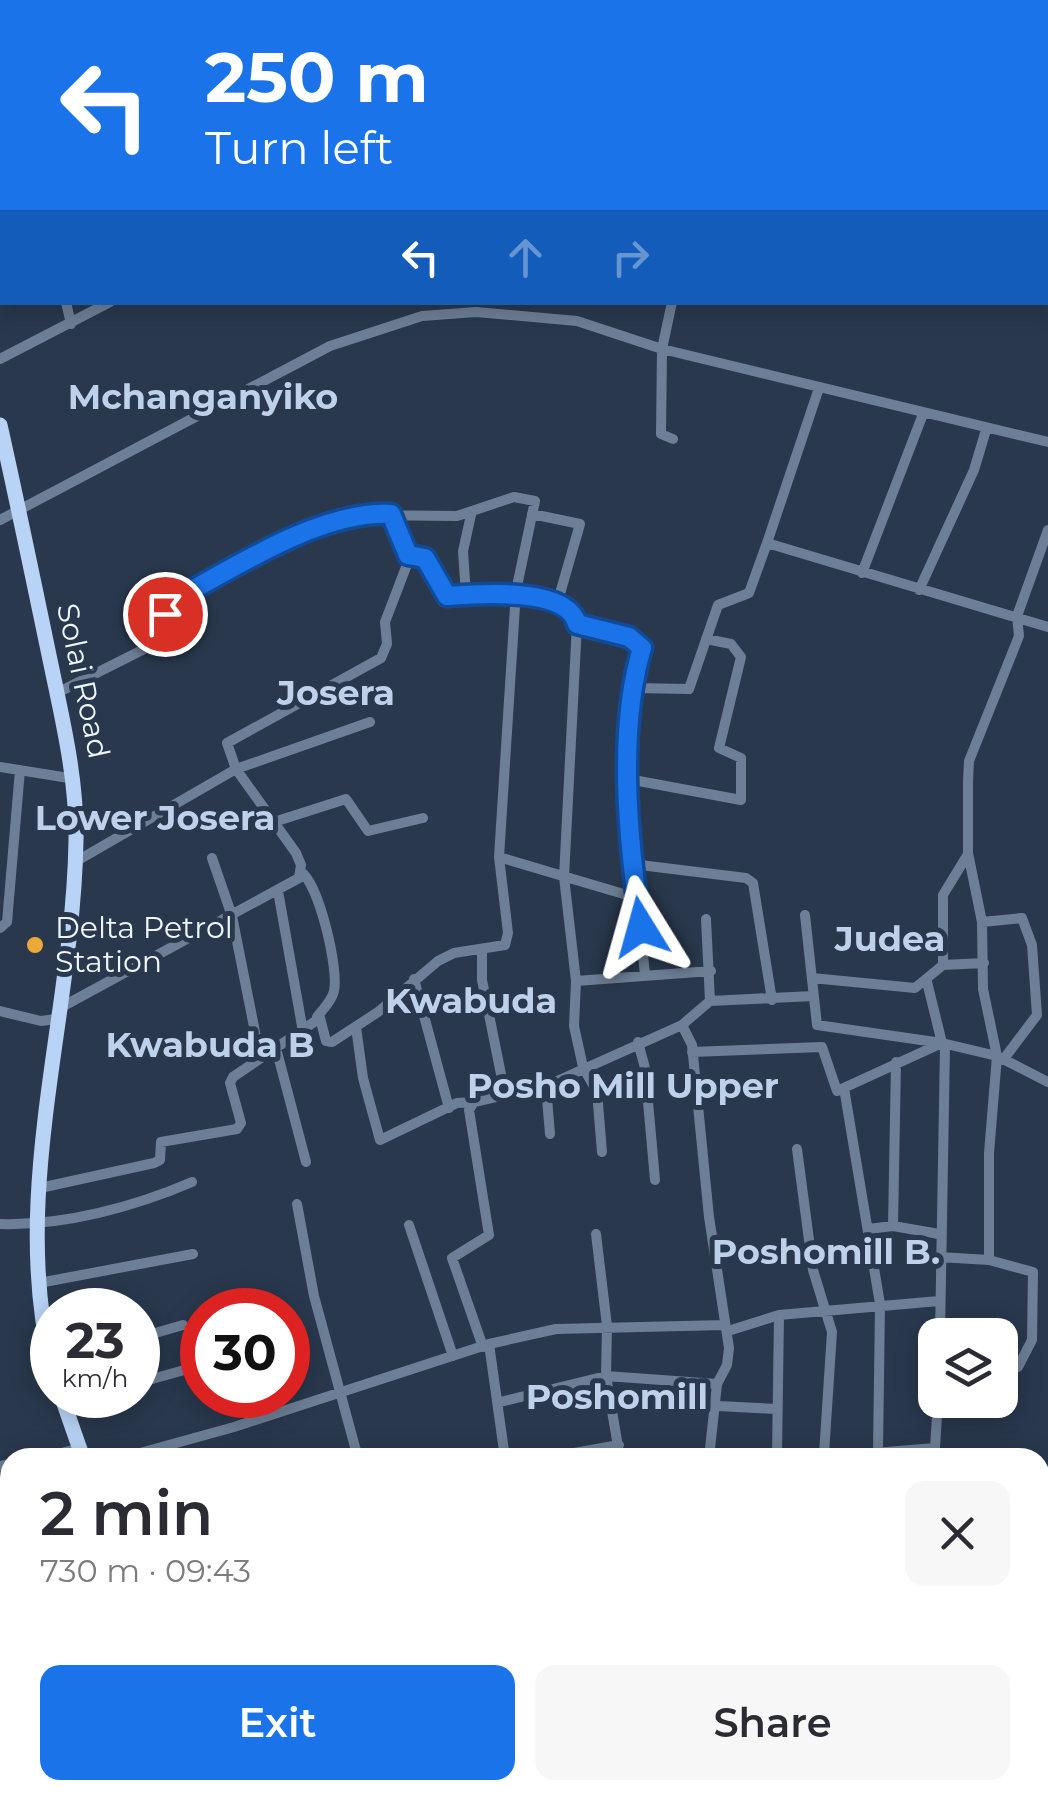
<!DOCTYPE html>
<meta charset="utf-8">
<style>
:root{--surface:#fff;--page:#f7f7f7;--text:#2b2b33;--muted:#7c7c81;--accent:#1a73e8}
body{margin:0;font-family:Montserrat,sans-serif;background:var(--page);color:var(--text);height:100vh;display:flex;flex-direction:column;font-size:38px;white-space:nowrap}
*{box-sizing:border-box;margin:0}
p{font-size:32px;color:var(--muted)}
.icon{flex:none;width:55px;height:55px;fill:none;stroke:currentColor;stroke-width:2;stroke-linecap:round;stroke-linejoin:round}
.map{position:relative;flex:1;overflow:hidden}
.drawer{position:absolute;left:0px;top:1448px;width:1050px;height:352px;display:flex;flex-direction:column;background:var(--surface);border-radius:30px 30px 0 0;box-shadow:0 5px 25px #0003}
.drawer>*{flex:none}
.top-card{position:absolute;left:0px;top:0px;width:1050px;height:305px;box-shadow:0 5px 25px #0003;background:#1a73e8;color:#fff;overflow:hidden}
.controls{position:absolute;left:918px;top:1318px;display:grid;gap:20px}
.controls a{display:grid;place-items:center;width:100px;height:100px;border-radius:20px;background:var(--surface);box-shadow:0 5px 25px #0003;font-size:50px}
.speed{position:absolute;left:30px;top:1288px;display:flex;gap:20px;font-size:50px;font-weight:700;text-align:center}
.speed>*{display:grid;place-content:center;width:130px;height:130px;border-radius:50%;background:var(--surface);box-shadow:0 5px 25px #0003;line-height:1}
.speed small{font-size:25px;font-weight:400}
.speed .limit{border:15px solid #d22;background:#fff;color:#111}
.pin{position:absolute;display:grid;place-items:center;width:85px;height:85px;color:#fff;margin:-42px;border:5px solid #fff;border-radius:50%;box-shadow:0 2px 10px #0007}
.me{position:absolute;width:110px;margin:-55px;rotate:352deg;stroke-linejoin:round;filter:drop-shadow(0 0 8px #0008)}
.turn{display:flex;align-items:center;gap:35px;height:210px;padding:0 40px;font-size:45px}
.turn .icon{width:130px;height:130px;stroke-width:2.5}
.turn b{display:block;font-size:70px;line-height:85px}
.lanes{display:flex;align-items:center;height:95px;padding:0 40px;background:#0003;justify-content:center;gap:50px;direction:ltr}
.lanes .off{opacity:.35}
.round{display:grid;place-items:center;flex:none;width:105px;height:105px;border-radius:20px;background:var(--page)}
.summary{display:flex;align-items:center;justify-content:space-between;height:170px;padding:0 40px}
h1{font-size:60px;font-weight:600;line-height:75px}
.button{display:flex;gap:20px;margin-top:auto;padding:20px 40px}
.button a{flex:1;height:115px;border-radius:20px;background:var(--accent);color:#fff;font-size:40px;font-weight:600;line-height:115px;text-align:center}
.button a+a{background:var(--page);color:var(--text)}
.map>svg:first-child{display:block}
</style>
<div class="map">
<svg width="1048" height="1798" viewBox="0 0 1048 1798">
<rect width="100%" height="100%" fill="#29384d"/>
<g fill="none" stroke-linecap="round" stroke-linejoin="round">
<!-- minor -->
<path stroke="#6d7f96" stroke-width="10" d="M60 0V2
M575 0V2
M678 0V2
M773 0V2
M302 2V0
M404 2V0
M0 84 2 83
M0 231H2
M66 302 71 324
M672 302 662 349 661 434 673 439
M0 359 110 302
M532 514 580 524 557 604
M0 520 330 346 422 316 476 312 577 321 662 349 1048 442
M767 543 819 388
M862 573 923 414
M919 590 974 470 986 430
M466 595 463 551 471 515
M577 624 629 637 642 648C611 742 637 878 645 976
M634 688 689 689 718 605 749 593 767 543 1048 627
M57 693 162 640 171 626 165 614 167 605 319 527 357 515 457 516 514 497 535 501 516 591 557 604 575 615 577 624 564 877 576 981 574 1026 583 1067 597 1092 602 1152
M0 767 75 779
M628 779 741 800V758L719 748 741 657 731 644 706 639
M274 822 346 799 368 831 423 818
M499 857 637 898
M212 858 232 916 260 1057
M75 862 236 769 370 722
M632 864 746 878 753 883 772 1000
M301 872C319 884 339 969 334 991 332 1001 323 1009 317 1017
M278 891 302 1026
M805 915 817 1025 942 1043 927 982
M706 919 710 1001
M982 922 1022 918 1032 945 1037 1015 1003 1060
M0 928 7 922 20 770
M482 949V980L505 1094
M943 965V895L968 854
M812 978 915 988 943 965 984 963
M414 979 449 1108
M576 981 711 971
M58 1009 299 878 301 865 296 853 236 769 227 743 381 658 387 644 385 622 408 562 391 514
M0 1011 41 1021 56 1019
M682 1025 692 1045 709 1217 729 1348 727 1365 717 1384 709 1458
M356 1027 363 1078 380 1140 457 1103 474 1102
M638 1042 645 1068 655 1180
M276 1048 306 1162
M692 1052 822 1047 837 1091 942 1043 997 1056 1048 1082
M546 1086 550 1134
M844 1088 880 1304 878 1452
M797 1149 813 1270 832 1332 824 1454
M40 1188 154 1163 160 1160 161 1142 237 1129 241 1123 230 1083 233 1077 320 1018 326 1041 332 1042 378 1012 438 961 454 953 505 945 508 933 499 857 516 591 447 596 425 557 408 555
M297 1204 314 1296 358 1458
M0 1224C63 1226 134 1207 192 1182
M409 1225 453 1356
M893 1226 896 1062
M868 1229 893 1226 939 1234
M596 1234 607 1326 606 1376 620 1458
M939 1257 989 1260 1033 1272 1032 1340 1018 1367
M989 1260V1153L997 1056 983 989 982 922 968 853V782L969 761 1019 636 1017 616 1048 530
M39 1283 193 1254
M728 1331 779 1315 939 1301
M940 1335 945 1046
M138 1338 183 1325
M489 1344 505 1458
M483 1347 452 1258 489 1235 469 1110 474 1102 546 1086 682 1025 710 1001 813 996
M138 1383 202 1365
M500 1402 606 1376 717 1384
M64 1403 94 1395
M718 1406 776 1409
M777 1455 779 1315
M43 1458 80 1448
M122 1458 234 1427 489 1344 556 1329 725 1325
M546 1458 619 1445
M768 1458H803
M813 1458 935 1448 938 1400
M0 1466 10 1464
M0 1593H10
M1040 1639 1048 1637
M0 1735 10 1737
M463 1790 469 1798
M537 1790 540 1798
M568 1790 569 1798
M626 1790 627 1798
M670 1790 673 1798
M728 1790 733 1798
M948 1790 1016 1797 1048 1795
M801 1798V1790"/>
<!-- trunk -->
<path stroke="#b8d3f6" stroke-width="15" d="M0 425C17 501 33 578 49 655 62 718 77 777 76 841 73 1016 9 1194 52 1368
M61 1395 83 1458
M198 1790 200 1798"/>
</g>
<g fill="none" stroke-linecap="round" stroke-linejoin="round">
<!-- route casing -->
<g stroke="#114b97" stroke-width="25">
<path id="route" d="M165 614 167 604C229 571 319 510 391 514L408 555 425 558 447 596C477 594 568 586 577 624L629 637 642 648C617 731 628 842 641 927"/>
</g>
<!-- route -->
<use href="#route" stroke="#1a73e8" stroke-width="18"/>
</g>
<!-- markers -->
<circle fill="#eca93a" stroke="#29384d" stroke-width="4" cx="35" cy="945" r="10"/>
<g text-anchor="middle" stroke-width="10" stroke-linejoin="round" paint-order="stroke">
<!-- street labels -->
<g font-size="30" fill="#eff5fd" stroke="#29384d">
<text transform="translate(83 681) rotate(78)" y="10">Solai Road</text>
</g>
<!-- poi labels -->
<g font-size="30" fill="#eff5fd" stroke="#29384d" text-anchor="start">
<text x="55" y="938">Delta Petrol<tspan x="55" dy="34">Station</tspan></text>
</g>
<!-- quarter labels -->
<g font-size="35" font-weight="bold" fill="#bdd1eb" stroke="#29384d">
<text x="203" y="409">Mchanganyiko</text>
<text x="336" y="705">Josera</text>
<text x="155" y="830">Lower Josera</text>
<text x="890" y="951">Judea</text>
<text x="471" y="1013">Kwabuda</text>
<text x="210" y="1057">Kwabuda B</text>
<text x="623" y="1098">Posho Mill Upper</text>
<text x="826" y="1264">Poshomill B.</text>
<text x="617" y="1409">Poshomill</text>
</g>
</g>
</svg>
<div class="controls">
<a><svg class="icon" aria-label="layers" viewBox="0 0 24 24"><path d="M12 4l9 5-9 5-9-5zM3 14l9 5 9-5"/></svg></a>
</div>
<div class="speed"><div>23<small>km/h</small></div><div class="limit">30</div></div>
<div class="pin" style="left:165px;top:614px;background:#d93025"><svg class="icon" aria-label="arrive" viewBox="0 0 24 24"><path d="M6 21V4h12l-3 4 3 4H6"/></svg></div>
<svg class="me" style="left:641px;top:927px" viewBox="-20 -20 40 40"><path d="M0-17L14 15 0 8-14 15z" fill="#1a73e8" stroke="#fff" stroke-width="4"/></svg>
<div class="top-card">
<div class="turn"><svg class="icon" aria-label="left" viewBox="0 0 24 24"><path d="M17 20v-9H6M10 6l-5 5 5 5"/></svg><div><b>250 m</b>Turn left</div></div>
<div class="lanes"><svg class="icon" aria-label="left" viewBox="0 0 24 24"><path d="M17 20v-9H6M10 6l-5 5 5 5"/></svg><svg class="icon off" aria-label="ahead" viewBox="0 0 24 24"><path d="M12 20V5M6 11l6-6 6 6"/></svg><svg class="icon off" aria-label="right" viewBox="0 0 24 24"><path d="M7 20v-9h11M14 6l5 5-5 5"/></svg></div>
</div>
<section class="drawer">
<div class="summary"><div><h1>2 min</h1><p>730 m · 09:43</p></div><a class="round"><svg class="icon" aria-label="close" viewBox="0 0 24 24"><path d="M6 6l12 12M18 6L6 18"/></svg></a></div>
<div class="button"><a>Exit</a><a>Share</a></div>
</section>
</div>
